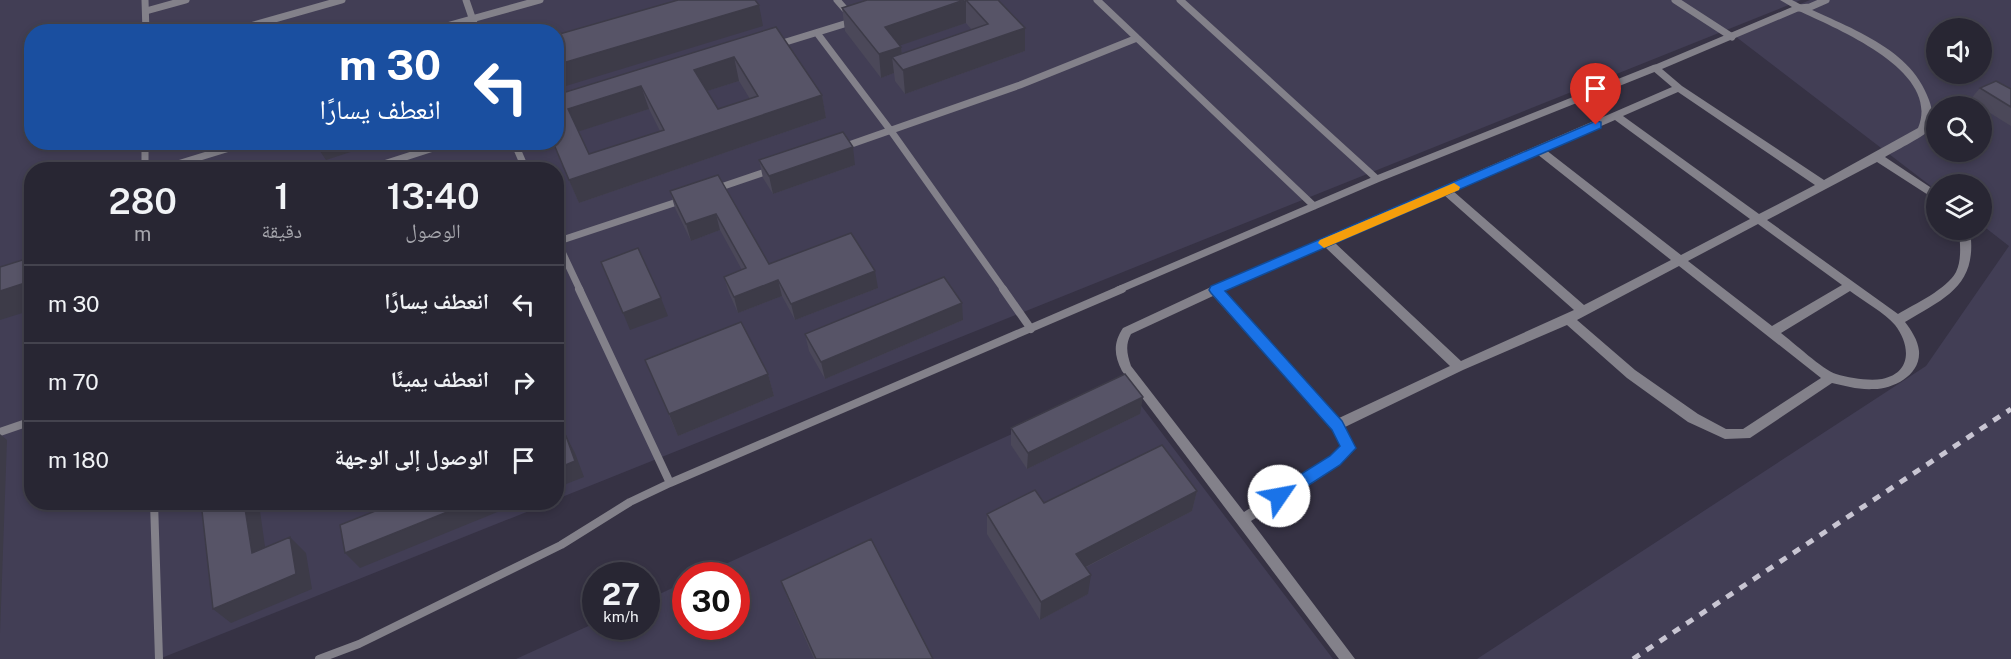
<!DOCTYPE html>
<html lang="ar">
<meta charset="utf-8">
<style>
:root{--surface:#282633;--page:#302e3b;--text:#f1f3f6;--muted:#a5a5ac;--line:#44434e}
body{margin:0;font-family:"Public Sans","Noto Naskh Arabic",sans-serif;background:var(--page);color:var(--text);direction:rtl;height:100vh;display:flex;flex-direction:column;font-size:22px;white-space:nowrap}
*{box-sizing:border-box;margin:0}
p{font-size:20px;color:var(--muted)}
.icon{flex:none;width:33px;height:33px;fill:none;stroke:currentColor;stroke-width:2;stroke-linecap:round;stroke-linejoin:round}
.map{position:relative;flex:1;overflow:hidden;direction:ltr}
.details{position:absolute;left:24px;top:162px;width:540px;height:348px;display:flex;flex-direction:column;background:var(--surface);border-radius:24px;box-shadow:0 3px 9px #0003,0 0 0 2px var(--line);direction:rtl}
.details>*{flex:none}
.top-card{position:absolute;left:24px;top:24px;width:540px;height:126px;border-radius:24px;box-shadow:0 3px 9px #0003,0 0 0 2px var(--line);direction:rtl;background:#1a4fa0;color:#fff;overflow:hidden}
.controls{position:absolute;left:1926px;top:18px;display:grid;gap:12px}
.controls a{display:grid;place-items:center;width:66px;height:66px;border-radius:50%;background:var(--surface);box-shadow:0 3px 9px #0003,0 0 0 2px var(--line);font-size:30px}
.speed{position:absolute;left:582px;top:562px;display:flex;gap:12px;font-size:30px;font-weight:700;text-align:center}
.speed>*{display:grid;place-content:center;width:78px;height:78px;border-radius:50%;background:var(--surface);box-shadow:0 3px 9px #0003,0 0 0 2px var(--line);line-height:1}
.speed small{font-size:15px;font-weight:400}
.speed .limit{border:9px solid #d22;background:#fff;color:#111}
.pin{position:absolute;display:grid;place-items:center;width:51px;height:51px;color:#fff;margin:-62px -26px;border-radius:50% 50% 50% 0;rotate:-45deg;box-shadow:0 0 6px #0007}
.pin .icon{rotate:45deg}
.me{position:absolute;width:66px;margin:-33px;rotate:57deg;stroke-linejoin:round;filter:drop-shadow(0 0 4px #0008)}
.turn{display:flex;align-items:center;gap:21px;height:126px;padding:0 24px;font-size:27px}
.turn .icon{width:78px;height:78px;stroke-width:2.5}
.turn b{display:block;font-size:42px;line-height:51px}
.eta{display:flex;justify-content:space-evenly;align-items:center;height:102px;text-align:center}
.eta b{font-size:36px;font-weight:600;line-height:42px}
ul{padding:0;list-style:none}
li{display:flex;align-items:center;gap:18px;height:78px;padding:0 24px;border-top:2px solid var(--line)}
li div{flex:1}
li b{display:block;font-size:22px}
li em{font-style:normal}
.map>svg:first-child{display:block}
</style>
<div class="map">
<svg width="2011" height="659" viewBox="0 0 2011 659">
<rect width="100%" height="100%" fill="#363244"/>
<!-- built -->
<path fill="#423e55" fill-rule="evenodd" d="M0 0H1801L557 499 556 170H32V502L549 503 159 659H0ZM32 32H556V142H32Z
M1810 0H2011V659H1477L1926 366 2009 246 1982 225V184H1936V190L1731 33ZM1936 28H1982V74H1936ZM1936 106H1982V152H1936Z
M1124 383 1333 659H516L595 623 596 627H646L647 600 685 582 686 627H736V576H699Z"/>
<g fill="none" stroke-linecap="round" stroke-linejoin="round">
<!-- lane-far1 -->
<path stroke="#83818a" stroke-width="7" d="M145 0 146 32
M466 0 477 32
M837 0 850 15
M1097 0 1314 206
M1180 0 1377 179
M1675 0 1732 37
M1799 8 1810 7 1826 0
M146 11 186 0
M229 32 342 0
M425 32 540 0
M817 33 891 131 1004 290
M776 45 854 21
M145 142V170
M514 142 526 170
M843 147 1020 85 1137 38
M158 170 249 142
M365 170 452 142
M715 189 771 170
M556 239 580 290
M556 242 683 200
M1118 290 1377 179 1655 68"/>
<!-- lane -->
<path stroke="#83818a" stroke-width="8" d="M579 289 670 483
M1003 289 1031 329
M0 432 32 421
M154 502 159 659
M319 659 359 644 561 545 630 502 670 483 1122 289"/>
<!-- street -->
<path fill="#83818a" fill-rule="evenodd" d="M1780 0H1792C1839 25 1910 44 1929 100 1933 111 1934 121 1928 131 1923 137 1893 152 1885 157L1936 191V200L1877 162 1767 220 1898 314C1915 304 1947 289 1956 272 1962 260 1960 243 1959 230H1970C1978 285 1947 297 1905 322 1911 330 1918 340 1919 351 1921 375 1893 389 1874 389 1859 390 1845 386 1832 383L1750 438 1725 439 1688 422 1627 378 1567 325 1463 370 1345 427 1355 448C1345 467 1273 507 1251 521L1355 659H1339L1122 371C1114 355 1113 343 1123 328L1211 287 1672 87 1652 70V66L1792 7ZM1799 11C1837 29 1942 71 1918 128L1824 180 1682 86 1662 69ZM1678 92 1815 185 1759 214 1623 116ZM1615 120 1750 219 1681 255 1546 150ZM1537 154 1671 260 1584 305 1453 191ZM1444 195 1574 310 1461 361 1335 243ZM1758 224 1842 285 1772 326 1688 261ZM1325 247 1450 366 1339 418 1223 291ZM1679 266 1821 378 1743 429H1726L1698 414 1635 370 1577 320ZM1850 291C1863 301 1885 313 1895 325 1910 344 1913 373 1882 379 1868 381 1850 378 1836 374 1823 370 1793 342 1781 333ZM1213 296 1332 429 1341 447 1330 456 1244 512 1131 366C1127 354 1125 345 1131 334Z"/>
<!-- rail -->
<path stroke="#c8c5d2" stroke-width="5" stroke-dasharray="8 8" stroke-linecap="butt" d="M1633 659 2011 409"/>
</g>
<!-- wall -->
<path fill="#4b4859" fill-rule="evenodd" d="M867 0H998L1025 51 905 94 895 81 894 73 881 78 845 31 842 8ZM966 23 972 30 902 54 901 47 900 45Z
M776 27 822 95 826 118 579 203 553 142 556 95ZM739 81 750 99 718 109 707 91ZM649 109 660 131 589 154 579 131Z
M1980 88 2011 89V126L1982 108V106H1979L1969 101Z
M759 160 855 165 773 194 763 178Z
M718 175 769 264 878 288 795 320 782 296 738 313 729 293 724 277 742 270 720 230 691 241 675 208 670 191Z
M963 320 825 379 809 351 805 334Z
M645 360 768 374 774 396 678 436Z
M1140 414 1027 469 1011 445V428Z
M1197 491 1192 511 1085 568 1088 594 1040 620 987 534V514L1044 503Z
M781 581 933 659H814L788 599Z"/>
<!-- shaded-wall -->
<path fill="#3d3b48" d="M966 0V23L887 50 885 27Z
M759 5 763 26 556 89V65Z
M1025 28V51L905 94 903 70Z
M901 47 904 70 892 57 894 73 881 78 879 54Z
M734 57 739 81 701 93 694 70Z
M641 86 649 109 577 132 568 109Z
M822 95 826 118 579 203 569 180Z
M314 142H381L326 160Z
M853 147 855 165 773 194 769 176Z
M716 214 720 230 691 241 686 224Z
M875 271 878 288 795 320 791 304Z
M778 280 782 296 738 313 734 297Z
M31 281 32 310 0 320V291Z
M661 298 668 316 630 330 623 313Z
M962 303 963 320 825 379 821 362Z
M768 374 774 396 678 436 669 414Z
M1143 397 1140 414 1027 469 1028 453Z
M0 434 7 440 0 634Z
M566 436 575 453 584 477 556 488V469Z
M1197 491 1192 511 1074 573 1076 554Z
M244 502H251L260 511 268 568 252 553Z
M472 502H522L360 568 345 553Z
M290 537 306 553 312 589 231 623 213 609Z
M1091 575 1088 594 1040 620 1041 602Z"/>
<!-- building -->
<path fill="#575467" stroke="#3d3b48" stroke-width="1.5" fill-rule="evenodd" d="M678 0H755L759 5 556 65V35Z
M867 0H964L885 27 901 47 879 54 842 8Z
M966 0H998L1025 28 903 70 892 57 988 24Z
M776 27 822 95 569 180 553 142H556V95ZM734 57 758 96 718 109 694 70ZM641 86 664 130 589 154 568 109Z
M1996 81 2011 89V107L1980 88Z
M843 132 853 147 769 176 759 160Z
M718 175 769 264 851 233 875 271 791 304 778 280 734 297 724 277 746 268 716 214 686 224 670 191Z
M638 248 661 298 623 313 601 262Z
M32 257V357H31V281L0 291V267Z
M944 277 962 303 821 362 805 334Z
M741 322 768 374 669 414 645 360Z
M1125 374 1143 397 1028 453 1011 428Z
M566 436 575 461 556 469V440Z
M1162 445 1197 491 1076 554 1091 575 1041 602 987 514 1035 490 1044 503Z
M225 502H244L252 553 290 537 296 574 213 609 202 511Z
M398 502H472L345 553 340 525Z
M871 539 933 659H816L781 581Z"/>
<!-- route -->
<path fill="#1a73e8" stroke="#114b97" stroke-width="1.5" d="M1596 121 1601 122V128L1225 291 1342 421 1356 448 1340 465 1284 501 1279 503 1274 501 1271 496 1274 491 1330 456 1340 446 1332 430 1211 293 1209 290 1211 286Z"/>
<!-- slow -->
<path fill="#f59e0b" d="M1454 183 1460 187 1459 190 1329 246 1324 248 1318 243 1320 240Z"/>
</svg>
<div class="controls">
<a><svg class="icon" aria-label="sound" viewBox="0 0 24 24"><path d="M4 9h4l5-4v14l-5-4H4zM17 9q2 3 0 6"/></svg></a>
<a><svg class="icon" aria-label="search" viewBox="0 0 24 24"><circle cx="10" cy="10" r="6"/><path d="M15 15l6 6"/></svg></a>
<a><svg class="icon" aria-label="layers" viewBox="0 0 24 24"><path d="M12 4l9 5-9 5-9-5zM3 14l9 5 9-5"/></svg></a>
</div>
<div class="speed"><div>27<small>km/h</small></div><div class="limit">30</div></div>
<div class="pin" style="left:1596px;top:125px;background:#d93025"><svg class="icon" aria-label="arrive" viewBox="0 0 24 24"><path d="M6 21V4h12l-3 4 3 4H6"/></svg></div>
<svg class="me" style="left:1279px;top:496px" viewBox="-20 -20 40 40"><circle r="19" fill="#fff"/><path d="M0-13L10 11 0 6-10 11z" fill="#1a73e8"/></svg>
<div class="top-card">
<div class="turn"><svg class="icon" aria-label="left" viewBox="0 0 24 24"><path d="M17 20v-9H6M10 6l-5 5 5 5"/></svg><div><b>30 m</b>انعطف يسارًا</div></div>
</div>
<section class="details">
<div class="eta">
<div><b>13:40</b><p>الوصول</p></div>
<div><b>1</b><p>دقيقة</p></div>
<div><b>280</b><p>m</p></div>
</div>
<ul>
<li><svg class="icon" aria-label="left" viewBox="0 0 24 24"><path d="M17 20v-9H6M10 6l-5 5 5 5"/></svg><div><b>انعطف يسارًا</b></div><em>30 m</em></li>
<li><svg class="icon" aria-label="right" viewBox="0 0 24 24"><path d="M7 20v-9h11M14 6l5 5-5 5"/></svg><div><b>انعطف يمينًا</b></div><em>70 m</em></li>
<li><svg class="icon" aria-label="arrive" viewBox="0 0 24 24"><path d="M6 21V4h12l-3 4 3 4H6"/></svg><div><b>الوصول إلى الوجهة</b></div><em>180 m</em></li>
</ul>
</section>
</div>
